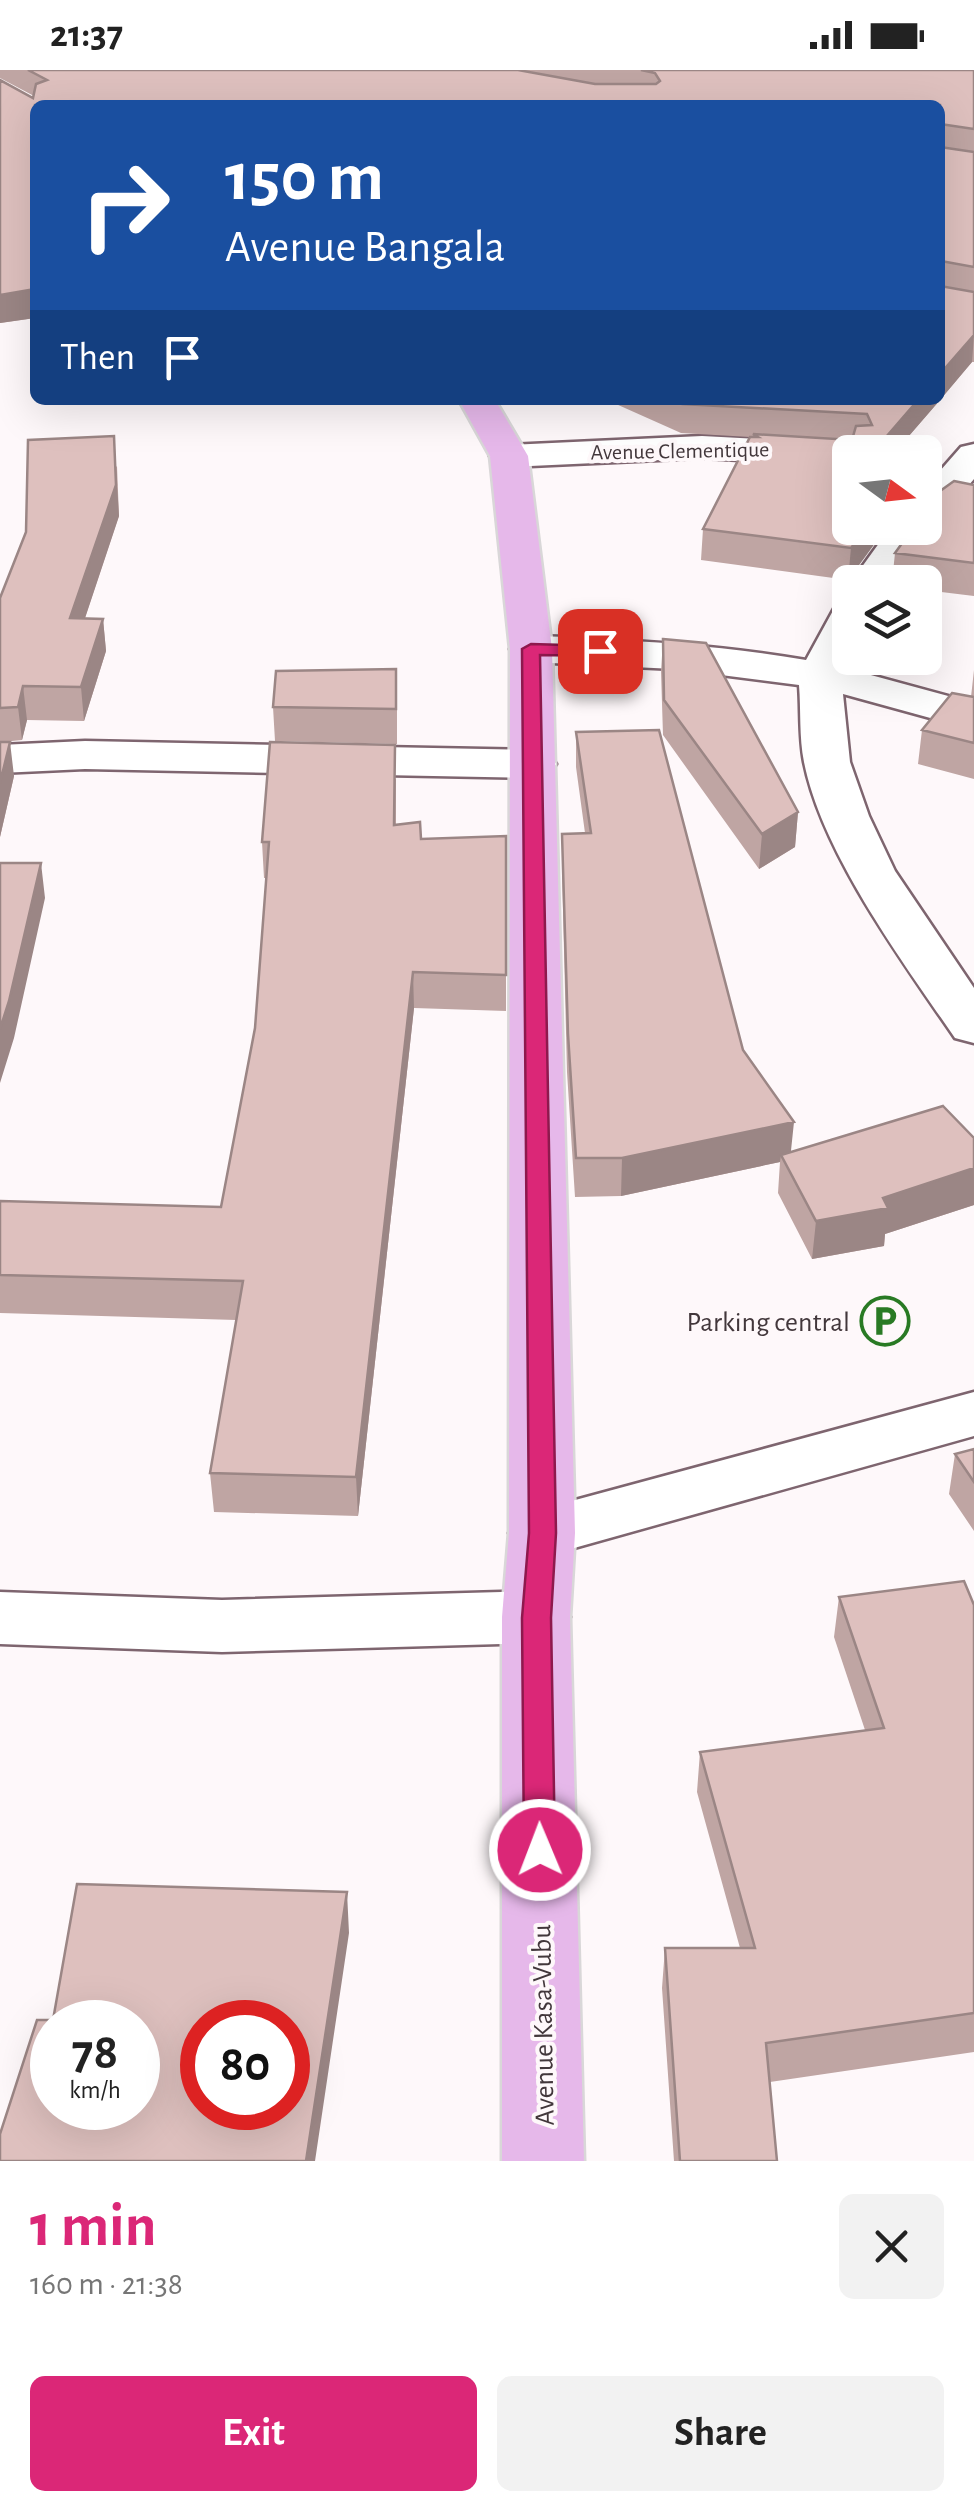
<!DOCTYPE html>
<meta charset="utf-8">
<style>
:root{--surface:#fff;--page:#f2f2f2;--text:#222;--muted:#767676;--accent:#db2777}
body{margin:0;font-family:"Alegreya Sans",sans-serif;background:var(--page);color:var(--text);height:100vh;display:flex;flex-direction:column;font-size:38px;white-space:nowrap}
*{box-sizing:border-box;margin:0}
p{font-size:32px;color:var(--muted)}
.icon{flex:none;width:55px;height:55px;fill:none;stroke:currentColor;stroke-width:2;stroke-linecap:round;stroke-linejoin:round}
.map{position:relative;height:2091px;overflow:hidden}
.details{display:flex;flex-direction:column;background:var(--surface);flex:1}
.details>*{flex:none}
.hud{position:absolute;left:30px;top:30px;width:915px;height:305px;border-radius:15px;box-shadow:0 10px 40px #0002;background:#1a4fa0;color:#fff;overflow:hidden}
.needle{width:65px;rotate:105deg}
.buttons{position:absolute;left:832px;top:365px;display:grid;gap:20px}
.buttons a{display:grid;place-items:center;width:110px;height:110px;border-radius:15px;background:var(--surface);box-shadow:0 10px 40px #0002;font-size:50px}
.speed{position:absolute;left:30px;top:1930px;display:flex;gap:20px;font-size:50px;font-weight:700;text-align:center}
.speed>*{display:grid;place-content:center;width:130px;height:130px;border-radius:50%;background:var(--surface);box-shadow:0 10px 40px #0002;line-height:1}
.speed small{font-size:25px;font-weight:400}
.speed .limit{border:15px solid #d22;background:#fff;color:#111}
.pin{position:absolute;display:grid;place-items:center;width:85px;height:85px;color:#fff;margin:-42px;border-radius:20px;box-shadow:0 5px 15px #0006}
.me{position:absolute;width:110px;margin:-55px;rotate:359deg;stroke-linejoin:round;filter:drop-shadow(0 0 8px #0008)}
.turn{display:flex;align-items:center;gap:35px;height:210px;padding:0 30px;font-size:45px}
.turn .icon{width:130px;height:130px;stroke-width:2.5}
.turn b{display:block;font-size:70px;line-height:85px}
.then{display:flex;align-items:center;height:95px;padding:0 30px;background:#0003;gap:20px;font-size:38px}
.round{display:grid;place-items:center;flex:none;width:105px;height:105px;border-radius:15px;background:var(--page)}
.head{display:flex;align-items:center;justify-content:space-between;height:170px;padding:0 30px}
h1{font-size:60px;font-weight:700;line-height:75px;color:var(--accent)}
.button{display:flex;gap:20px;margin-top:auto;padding:20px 30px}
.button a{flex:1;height:115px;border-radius:15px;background:var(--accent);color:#fff;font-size:40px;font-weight:700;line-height:115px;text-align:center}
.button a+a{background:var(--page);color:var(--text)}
.status{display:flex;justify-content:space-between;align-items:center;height:70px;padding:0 50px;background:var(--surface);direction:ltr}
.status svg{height:28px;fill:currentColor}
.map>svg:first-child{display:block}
</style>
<div class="status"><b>21:37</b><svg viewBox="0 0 49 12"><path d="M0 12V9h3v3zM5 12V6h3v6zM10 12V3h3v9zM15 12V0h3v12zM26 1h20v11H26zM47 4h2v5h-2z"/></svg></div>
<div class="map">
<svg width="974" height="2091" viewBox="0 0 974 2091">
<rect width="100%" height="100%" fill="#fef8fa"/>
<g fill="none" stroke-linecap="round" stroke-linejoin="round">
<!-- minor casing -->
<g stroke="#7e656f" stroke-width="5">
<path id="minor" d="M702 366 850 374 863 377 867 382H850V396L702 388 509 397 496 394 490 386 496 378 509 375Z
M974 374V409L939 450 927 453 930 458 891 512H851L890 458H925V418L961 377Z
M850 533 851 588 845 598 974 633V660L843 624 850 692 869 746 895 801 974 918V973L955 968C903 892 822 783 804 692 799 667 801 640 799 615L674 599 531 592 516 588 510 579 516 570C541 564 568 567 594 569 665 572 736 578 806 590L835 537Z
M85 671 533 680 549 684 556 694 549 704 533 708 85 699 0 703V675Z
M974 1322V1366L542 1487 519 1480 509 1463 519 1446 542 1439Z
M536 1521 560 1529 570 1547 560 1565 536 1573 222 1582 0 1574V1522L222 1530Z"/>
</g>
<!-- trunk casing -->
<g stroke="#d9d7d8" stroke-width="5">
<path id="trunk" d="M459 330H495L528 386 552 579 575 1463 570 1547 584 2091H502V1547L509 1463 510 579 490 386Z"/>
</g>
<!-- minor -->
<use href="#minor" fill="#fff" fill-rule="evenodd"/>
<!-- trunk -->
<use href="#trunk" fill="#e6b8ea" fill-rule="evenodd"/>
</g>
<!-- wall -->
<path fill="#bfa5a3" d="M0 0H974V292H972L940 330V35H35V248L0 253V10L33 28 34 26 0 8Z
M607 330H940L895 382H850V458H886L848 510 701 490 703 459 750 367 681 363Z
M117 396 119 446 85 548 103 549 106 581 84 651 27 650 22 670 2 672 14 706 0 767V528Z
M974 415V526L925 520V512H892L895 483Z
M663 569 798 742 795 777 759 799 663 665 661 602Z
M974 600V709L918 694 922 660 971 627Z
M397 633V674L275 671 273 637Z
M576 662 743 980 791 1082 974 1068V1135L885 1164 884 1176 812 1189 778 1123 780 1092 621 1126 575 1127 567 1002 562 800V764L585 763 576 697Z
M396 709V755L421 769 506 766V941L414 938 358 1446 214 1442 210 1403 236 1250 0 1243V1131L221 1137 255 958 266 808H264L262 772Z
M974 1379V1461L949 1424 955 1384Z
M839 1527 974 1535V1982L770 2012 777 2091H674L662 1918 665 1878H740L697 1722 700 1682 865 1660 834 1567Z"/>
<!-- shaded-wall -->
<path fill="#9b8685" d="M35 219V248L0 253V225Z
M974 265 972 292 940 330V304Z
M918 330H940L895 382H873Z
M114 366 119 446 74 581 70 548Z
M866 458H886L848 510 851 478Z
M103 549 106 581 84 651 81 617Z
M23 616 27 650 22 670 18 637Z
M10 672 14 706 0 767V713Z
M798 742 795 777 759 799 762 764Z
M41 793 45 828 14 968 0 1013V959Z
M413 902 414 938 358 1446 356 1407Z
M794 1052 790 1090 781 1085 780 1092 621 1126 622 1088Z
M974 1098V1135L885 1164 884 1176 812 1189 816 1151Z
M347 1822 349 1863 315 2091H306Z"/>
<!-- building -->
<path fill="#dec0be" stroke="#9b8685" stroke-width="2.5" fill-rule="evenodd" d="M28 0H518L595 14H656L660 11 655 3 641 0H974V59L940 54V63V35H35V219L0 225V10L33 28 36 14 47 10Z
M940 77 974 82V197L941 191 940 216 974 222V265L940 304Z
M674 330H918L873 382H850V458H866L851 478 703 459 750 367H758L753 364 852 370 856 356 872 355 867 344 682 334Z
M114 366 116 415 70 548 103 549 81 617 23 616 18 637 0 638V528L26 462 28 370Z
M954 411 974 415V493L895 483 913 458H925V440L936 424Z
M663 569 706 573 798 742 762 764 664 630Z
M396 599V639L273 637 276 601Z
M952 623 974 627V673L922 660Z
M659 660 743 980 794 1052 622 1088H576L568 964 562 764 591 763 576 662Z
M0 672H10L0 713Z
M270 672 395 675 394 755 420 752 421 769 506 766V905L413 902 356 1407 210 1403 243 1211 0 1205V1131L221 1137 255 958 269 772H262Z
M0 793H41L9 931 0 959Z
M943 1036 974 1068V1098L883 1128 888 1138 816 1151 781 1085Z
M974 1379V1412L955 1384Z
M964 1511 974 1535V1943L766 1973 777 2091H680L665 1878H755L700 1682 884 1658 839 1527Z
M77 1814 347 1822 306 2091H0V2064L37 1950H53ZM52 1952H138V2038H52ZM202 1952H288V2038H202Z"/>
<!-- route -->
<path fill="#db2777" stroke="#8e194d" stroke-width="2.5" d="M531 574 600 576 609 581 600 586 540 585 556 1463 551 1548 555 1780 550 1790 540 1793 529 1790 524 1780 522 1548 529 1463 522 579Z"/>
<!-- icons -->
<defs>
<g id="parking-ring" transform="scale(2.5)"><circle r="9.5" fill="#fef8fa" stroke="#297a24" stroke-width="1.5"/><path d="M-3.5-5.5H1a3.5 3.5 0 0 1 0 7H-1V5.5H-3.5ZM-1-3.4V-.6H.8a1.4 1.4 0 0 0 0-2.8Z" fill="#297a24"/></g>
</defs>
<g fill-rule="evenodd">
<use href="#parking-ring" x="885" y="1251"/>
</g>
<g text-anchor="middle" stroke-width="8" stroke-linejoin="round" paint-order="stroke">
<!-- far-street labels -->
<g font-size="22" fill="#42373b" stroke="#fef8fa">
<text transform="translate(680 380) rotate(-1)" y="8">Avenue Clementique</text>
</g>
<!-- poi labels -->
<g font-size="28" fill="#42373b" stroke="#fef8fa" text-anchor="end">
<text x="850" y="1261">Parking central</text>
</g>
<!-- street labels -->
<g font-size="28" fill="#42373b" stroke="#fef8fa">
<text transform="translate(542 1955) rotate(-91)" y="10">Avenue Kasa-Vubu</text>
</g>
</g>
</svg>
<div class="buttons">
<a><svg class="needle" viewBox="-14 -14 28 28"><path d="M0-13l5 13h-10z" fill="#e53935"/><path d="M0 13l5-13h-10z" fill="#767676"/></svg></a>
<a><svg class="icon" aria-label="layers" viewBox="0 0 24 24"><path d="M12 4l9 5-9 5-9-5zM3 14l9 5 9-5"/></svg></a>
</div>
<div class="speed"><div>78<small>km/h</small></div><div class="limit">80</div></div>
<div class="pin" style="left:600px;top:581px;background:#d93025"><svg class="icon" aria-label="arrive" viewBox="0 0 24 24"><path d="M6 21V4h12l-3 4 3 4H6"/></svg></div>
<svg class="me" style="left:540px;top:1780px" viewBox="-20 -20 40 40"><circle r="17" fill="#db2777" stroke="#fff" stroke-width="3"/><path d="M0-11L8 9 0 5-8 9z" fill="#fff"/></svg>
<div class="hud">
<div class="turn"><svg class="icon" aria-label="right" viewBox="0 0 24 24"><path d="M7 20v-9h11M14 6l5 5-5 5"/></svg><div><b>150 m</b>Avenue Bangala</div></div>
<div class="then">Then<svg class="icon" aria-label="arrive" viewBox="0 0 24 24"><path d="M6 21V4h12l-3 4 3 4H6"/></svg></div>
</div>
</div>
<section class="details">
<div class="head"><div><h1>1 min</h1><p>160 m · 21:38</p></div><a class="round"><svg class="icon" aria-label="close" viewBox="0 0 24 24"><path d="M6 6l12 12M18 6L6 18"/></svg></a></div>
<div class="button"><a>Exit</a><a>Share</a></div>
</section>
